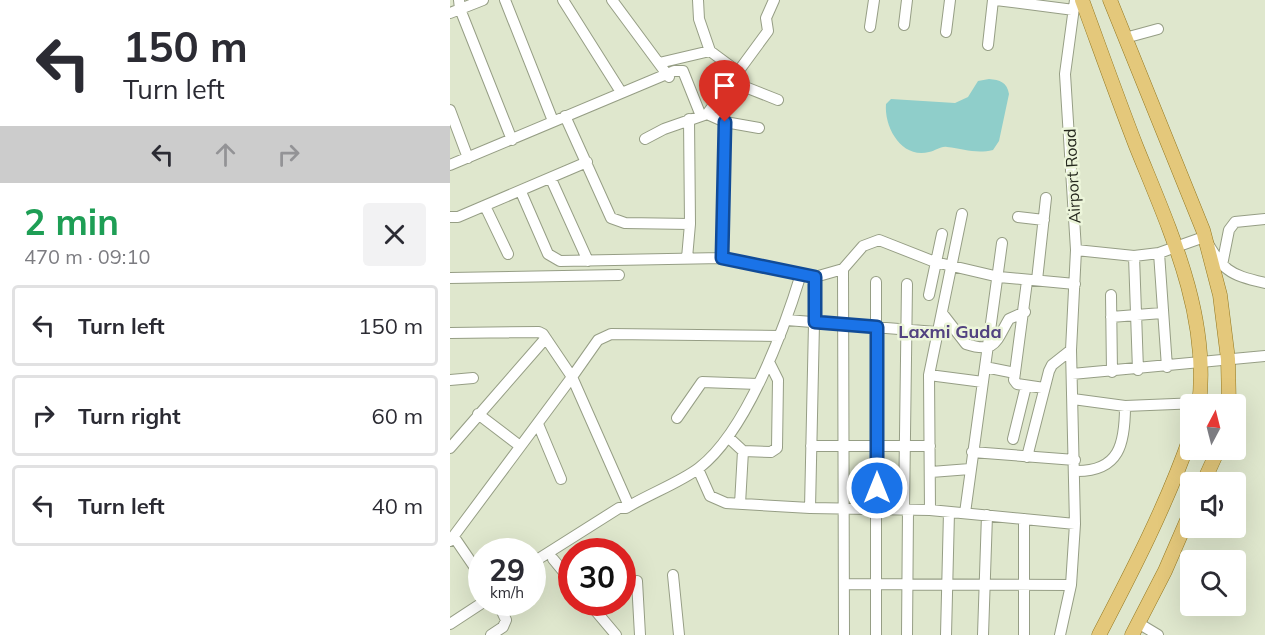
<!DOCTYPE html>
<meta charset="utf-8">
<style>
:root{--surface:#fff;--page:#f2f2f3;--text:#2b2b33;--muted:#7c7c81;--line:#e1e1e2}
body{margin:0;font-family:Mulish,sans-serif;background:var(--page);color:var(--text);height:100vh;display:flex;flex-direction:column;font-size:22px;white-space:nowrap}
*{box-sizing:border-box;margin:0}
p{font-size:20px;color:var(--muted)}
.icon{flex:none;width:33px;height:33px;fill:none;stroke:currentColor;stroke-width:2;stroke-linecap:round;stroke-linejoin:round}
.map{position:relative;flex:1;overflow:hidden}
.details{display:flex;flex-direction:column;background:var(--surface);width:450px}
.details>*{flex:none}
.banner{background:#fff;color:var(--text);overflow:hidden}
.needle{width:39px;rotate:7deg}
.controls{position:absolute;left:730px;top:394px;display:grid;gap:12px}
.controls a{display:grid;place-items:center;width:66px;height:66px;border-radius:6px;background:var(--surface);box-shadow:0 6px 24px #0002;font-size:30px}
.speed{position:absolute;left:18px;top:538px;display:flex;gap:12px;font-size:30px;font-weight:700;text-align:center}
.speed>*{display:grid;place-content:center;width:78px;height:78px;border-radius:50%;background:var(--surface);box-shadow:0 6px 24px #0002;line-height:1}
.speed small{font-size:15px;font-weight:400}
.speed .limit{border:9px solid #d22;background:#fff;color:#111}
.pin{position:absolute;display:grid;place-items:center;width:51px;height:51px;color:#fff;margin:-62px -26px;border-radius:50% 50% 50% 0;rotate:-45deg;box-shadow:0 0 6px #0007}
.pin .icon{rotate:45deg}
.me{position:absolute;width:66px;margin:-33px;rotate:0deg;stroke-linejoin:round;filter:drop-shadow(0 0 4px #0008)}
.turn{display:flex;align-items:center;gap:21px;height:126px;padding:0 24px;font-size:27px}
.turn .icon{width:78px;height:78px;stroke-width:2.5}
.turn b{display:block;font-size:42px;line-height:51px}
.lanes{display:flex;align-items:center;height:57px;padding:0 24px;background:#0003;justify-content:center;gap:30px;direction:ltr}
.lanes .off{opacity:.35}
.round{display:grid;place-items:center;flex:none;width:63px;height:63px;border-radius:6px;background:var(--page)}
.overview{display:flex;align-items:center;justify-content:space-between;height:102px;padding:0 24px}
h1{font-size:36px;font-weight:700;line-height:45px;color:#1e9e55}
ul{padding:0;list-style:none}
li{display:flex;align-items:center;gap:18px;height:81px;margin:0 12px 9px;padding:0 12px;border:3px solid var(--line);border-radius:6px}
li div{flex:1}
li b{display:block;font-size:22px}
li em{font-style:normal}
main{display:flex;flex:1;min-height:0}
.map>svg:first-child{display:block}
</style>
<main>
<section class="details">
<div class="banner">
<div class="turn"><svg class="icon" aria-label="left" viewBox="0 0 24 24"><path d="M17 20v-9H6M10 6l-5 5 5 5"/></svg><div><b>150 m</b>Turn left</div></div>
<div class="lanes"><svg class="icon" aria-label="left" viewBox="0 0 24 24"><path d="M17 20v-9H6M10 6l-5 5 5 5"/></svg><svg class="icon off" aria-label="ahead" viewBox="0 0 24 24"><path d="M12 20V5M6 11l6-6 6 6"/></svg><svg class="icon off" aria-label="right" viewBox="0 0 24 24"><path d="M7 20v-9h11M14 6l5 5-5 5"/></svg></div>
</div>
<div class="overview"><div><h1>2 min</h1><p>470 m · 09:10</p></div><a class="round"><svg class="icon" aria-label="close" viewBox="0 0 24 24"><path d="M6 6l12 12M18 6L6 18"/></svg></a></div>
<ul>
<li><svg class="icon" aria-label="left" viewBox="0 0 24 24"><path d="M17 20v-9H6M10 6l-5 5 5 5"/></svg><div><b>Turn left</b></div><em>150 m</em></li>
<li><svg class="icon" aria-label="right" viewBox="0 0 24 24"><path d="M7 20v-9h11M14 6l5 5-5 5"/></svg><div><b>Turn right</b></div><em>60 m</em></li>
<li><svg class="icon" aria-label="left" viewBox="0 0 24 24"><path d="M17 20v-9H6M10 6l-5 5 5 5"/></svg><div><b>Turn left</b></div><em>40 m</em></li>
</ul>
</section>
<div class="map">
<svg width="815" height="635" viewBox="0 0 815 635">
<rect width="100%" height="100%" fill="#dfe7cd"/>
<!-- water -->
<path fill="#8fceca" d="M539 79C550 80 557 82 559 94L549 141 543 150C526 154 514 149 497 147 490 146 486 151 479 152 452 159 434 128 436 104L441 99 505 103 518 97 528 81Z"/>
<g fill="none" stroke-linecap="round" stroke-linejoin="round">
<!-- minor casing -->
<g stroke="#969e85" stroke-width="12">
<path id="minor" d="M9 0 10 9 62 140
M55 0 103 121
M113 0 171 92
M162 0 219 77
M248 0 249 19 260 51
M546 0 624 10
M0 13 33 0
M454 25 457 0
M420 27 424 0
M496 32 500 0
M675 38 708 29
M538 45 543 0
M209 63 260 51 287 71
M280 81 328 100
M0 110 18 158
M257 114 275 122 309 128
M115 116 161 218 175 223 240 224
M195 139 214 129 257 114 318 31 316 18 324 0
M0 165 224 71H233L251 116
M101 179 138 261
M71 192 98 254 110 261 272 258 365 277 393 269 413 246 429 240 485 262 549 277 625 284
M35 206 58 254
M0 217H8L137 162
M568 217 594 220
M626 250 684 256 709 253 754 237C774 271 777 274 815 283
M709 253 717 367
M684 256 688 370
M237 258 240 224 239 119
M272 258 275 122
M772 265 779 230 785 222 815 219
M393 269 394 635
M0 278 169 275
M587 280 596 198
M577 281 564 380 567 384 594 388
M426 282V635
M479 295 492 234
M661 295 662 372
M492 313 516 344C546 354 546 341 559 319L575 312
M661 317 712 313
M337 320 486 332
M0 333 89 332 93 334 122 377 0 541
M535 367 565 373
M622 374 815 356
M479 375 533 382
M0 380 23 378
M623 399 675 406 749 403
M28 414 70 446
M227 418 252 382 308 384
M88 424 111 479
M278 437 293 451 321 452 327 448 328 380 319 362
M563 439 576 386
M361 446H480
M0 448 95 339
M522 452 625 460
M577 457 599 371 602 365 621 350
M248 469 260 496 276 503 360 508 480 510 625 524
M625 471C670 472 675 443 675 406
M481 472 520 469
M290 504 293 451
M179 506 122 377 148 340 161 334 330 336
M360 508 365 277
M454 510 457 284
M480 510 479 375 512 214
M515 513 552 243
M4 537 32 578
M103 559 122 582
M82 563 169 508H176C197 495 231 482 249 468 296 432 334 330 351 274
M223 575 229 635
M187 581 190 635
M395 584 621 585
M139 603 166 635
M688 623 708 635
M0 624 32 603
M41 635 53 627 56 620 48 603
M457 635 458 510
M496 635 499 512
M533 635 537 515
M574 635V519
M610 635 621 585 625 524 621 350 626 250 615 74 625 0"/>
</g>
<!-- major casing -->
<g stroke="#957921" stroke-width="15">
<path id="major" d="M632 0C650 49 667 97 686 146 719 228 760 314 749 405
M660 0 753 230 770 295 778 359 779 405
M749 403 773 405
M753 483 768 450
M649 635C683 570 717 504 741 435
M682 635 715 571 741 511"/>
</g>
<!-- minor -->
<use href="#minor" stroke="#fff" stroke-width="10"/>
<!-- major -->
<use href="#major" stroke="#e4c87b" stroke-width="14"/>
</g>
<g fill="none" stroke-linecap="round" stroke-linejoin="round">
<!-- route casing -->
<g stroke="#114b97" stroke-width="15">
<path id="route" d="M275 122 272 258 365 277V322L427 327V488"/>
</g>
<!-- route -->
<use href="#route" stroke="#1a73e8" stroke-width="10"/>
</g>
<g text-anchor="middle" stroke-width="5" stroke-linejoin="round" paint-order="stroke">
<!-- street labels -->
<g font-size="16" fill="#25281e" stroke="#ecf5da">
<text transform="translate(622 176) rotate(-93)" y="6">Airport Road</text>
</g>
<!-- neighbourhood labels -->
<g font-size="18" font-weight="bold" fill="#524280" stroke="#ecf5da">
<text x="500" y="338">Laxmi Guda</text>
</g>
</g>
</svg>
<div class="controls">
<a><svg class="needle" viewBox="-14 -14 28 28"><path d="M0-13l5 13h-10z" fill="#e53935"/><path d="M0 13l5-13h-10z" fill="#7c7c81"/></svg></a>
<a><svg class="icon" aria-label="sound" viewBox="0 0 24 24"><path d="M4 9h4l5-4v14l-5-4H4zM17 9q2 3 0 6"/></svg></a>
<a><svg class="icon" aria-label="search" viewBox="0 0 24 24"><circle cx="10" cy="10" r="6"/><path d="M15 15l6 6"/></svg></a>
</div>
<div class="speed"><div>29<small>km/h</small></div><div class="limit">30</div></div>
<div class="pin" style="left:275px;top:122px;background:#d93025"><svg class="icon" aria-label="arrive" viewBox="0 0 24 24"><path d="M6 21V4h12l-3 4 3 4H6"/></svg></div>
<svg class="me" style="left:427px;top:488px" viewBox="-20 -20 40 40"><circle r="17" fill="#1a73e8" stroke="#fff" stroke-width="3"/><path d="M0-11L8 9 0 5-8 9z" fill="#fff"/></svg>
</div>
</main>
